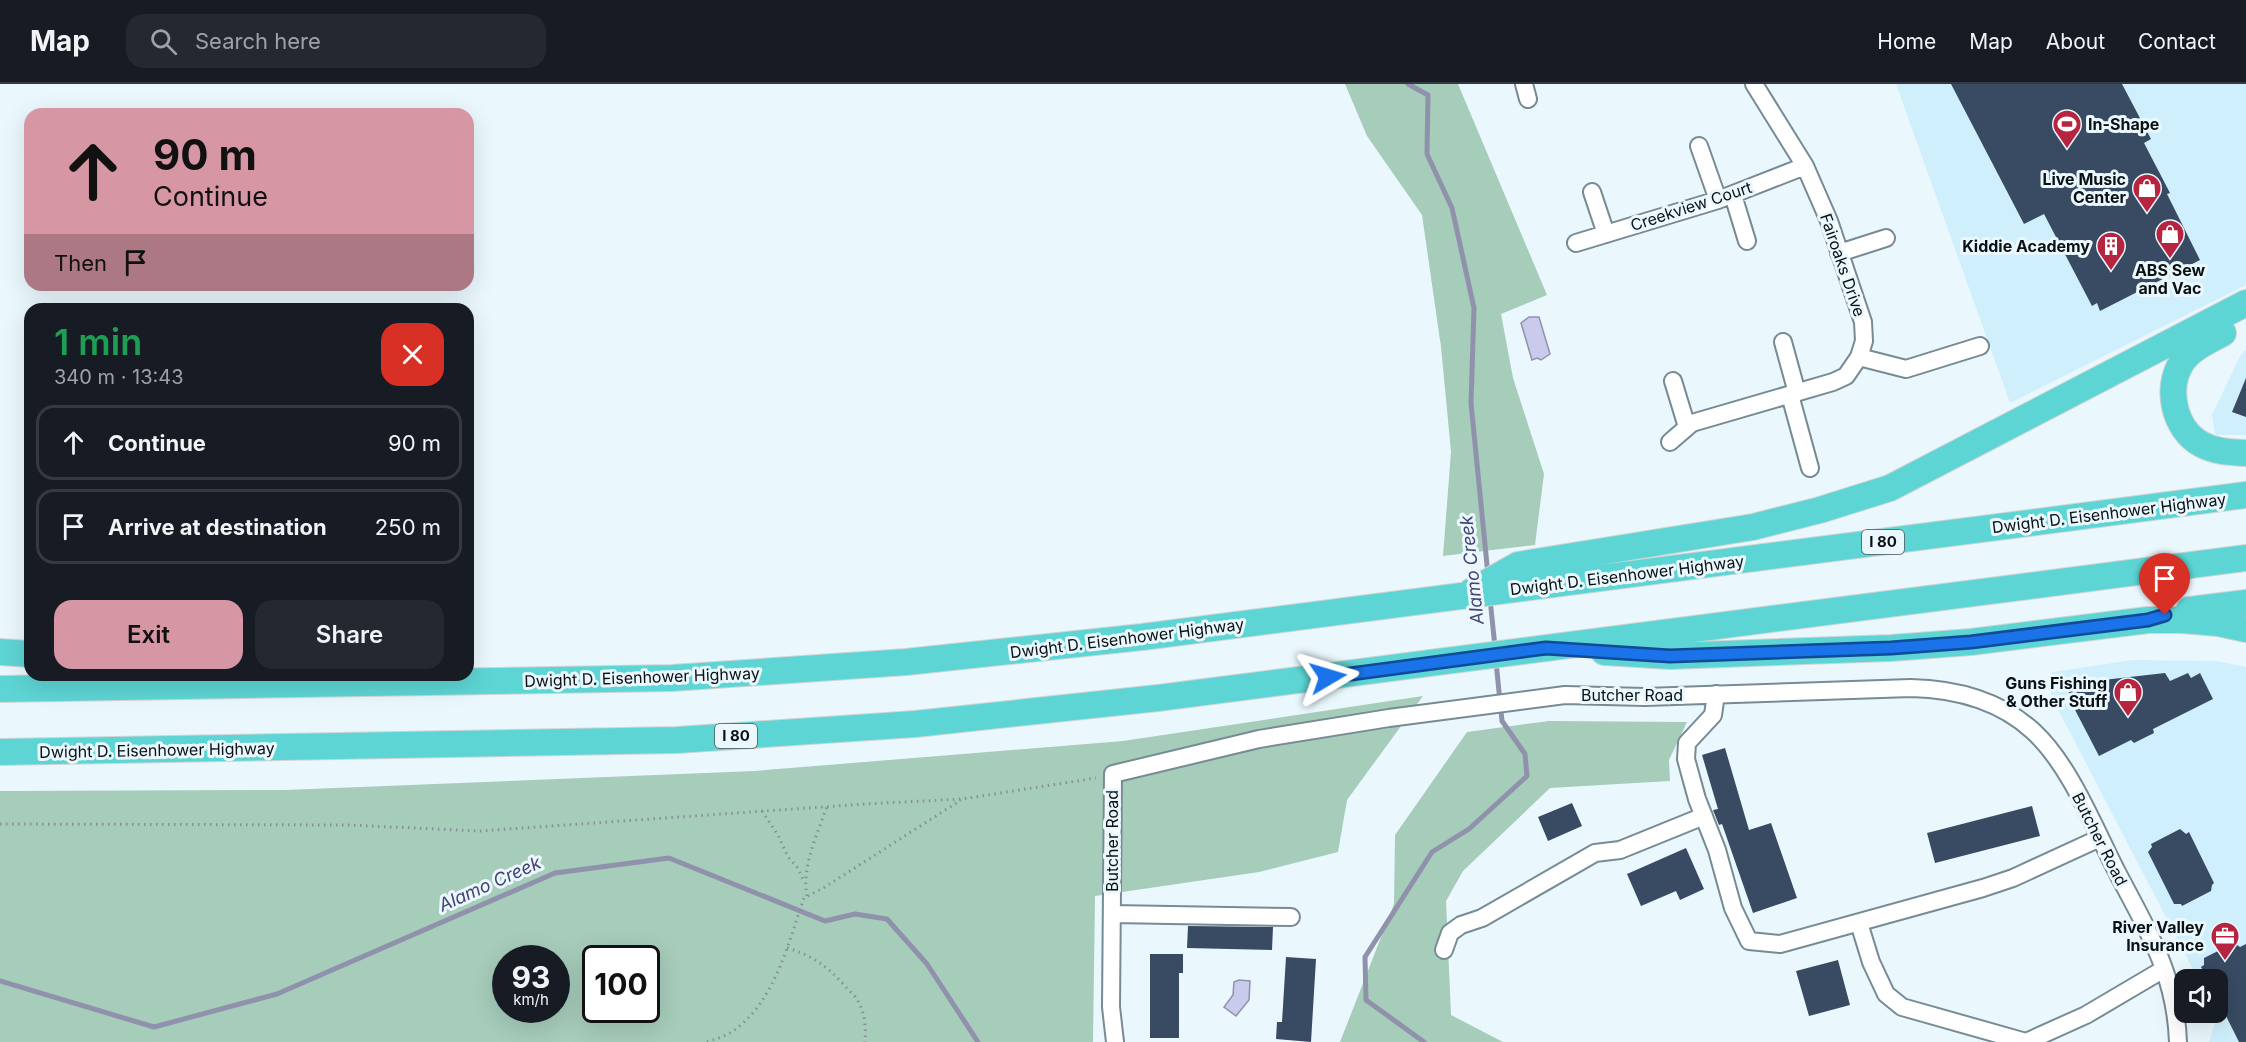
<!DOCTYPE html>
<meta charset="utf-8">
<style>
:root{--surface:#171b24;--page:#242831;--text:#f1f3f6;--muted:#9ea1a6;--line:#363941;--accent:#d696a4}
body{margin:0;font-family:Inter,sans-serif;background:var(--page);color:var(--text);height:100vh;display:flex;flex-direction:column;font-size:22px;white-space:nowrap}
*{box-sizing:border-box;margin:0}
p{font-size:20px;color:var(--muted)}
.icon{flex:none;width:33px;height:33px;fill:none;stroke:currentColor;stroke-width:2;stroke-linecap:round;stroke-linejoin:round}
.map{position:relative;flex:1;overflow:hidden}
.details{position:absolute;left:24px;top:219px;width:450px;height:378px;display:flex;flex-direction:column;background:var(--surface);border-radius:18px;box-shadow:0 6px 24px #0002}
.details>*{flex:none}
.top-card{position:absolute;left:24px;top:24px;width:450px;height:183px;border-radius:18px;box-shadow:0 6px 24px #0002;background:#d696a4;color:#111;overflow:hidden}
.tools{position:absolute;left:2174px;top:885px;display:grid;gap:12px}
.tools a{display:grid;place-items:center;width:54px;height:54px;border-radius:12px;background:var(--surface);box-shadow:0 6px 24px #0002;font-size:30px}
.speed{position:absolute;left:492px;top:861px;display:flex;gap:12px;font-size:30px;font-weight:700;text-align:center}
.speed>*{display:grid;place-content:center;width:78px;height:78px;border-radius:50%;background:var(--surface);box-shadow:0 6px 24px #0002;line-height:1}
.speed small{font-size:15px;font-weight:400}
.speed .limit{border:3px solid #111;border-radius:9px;background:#fff;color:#111}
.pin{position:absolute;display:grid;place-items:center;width:51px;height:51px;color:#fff;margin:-62px -26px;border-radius:50% 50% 50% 0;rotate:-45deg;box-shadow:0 0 6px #0007}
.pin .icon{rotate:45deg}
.me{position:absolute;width:66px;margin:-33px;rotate:83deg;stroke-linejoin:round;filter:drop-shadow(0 0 4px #0008)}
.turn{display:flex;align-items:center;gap:21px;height:126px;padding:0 30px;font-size:27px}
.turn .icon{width:78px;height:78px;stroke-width:2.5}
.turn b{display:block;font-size:42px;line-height:51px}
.then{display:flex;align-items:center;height:57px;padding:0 30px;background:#0003;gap:12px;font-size:22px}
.round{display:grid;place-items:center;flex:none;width:63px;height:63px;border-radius:18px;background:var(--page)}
.overview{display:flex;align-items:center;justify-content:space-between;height:102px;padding:0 30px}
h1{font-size:36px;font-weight:600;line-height:45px;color:#1e9e55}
.action{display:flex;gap:12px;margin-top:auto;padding:12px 30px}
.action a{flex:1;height:69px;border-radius:18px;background:var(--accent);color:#111;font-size:24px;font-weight:600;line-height:69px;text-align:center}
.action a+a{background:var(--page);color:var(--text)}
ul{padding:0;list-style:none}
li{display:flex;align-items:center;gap:18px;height:75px;margin:0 12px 9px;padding:0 18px;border:3px solid var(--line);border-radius:18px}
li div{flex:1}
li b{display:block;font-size:22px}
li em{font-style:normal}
header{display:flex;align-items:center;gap:36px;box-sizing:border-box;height:84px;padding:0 30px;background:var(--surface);border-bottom:2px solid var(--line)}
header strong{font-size:28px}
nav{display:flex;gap:33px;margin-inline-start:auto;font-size:21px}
.search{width:420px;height:54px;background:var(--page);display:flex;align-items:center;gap:15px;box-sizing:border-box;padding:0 21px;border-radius:18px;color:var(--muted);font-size:22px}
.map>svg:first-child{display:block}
</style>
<header>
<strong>Map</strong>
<div class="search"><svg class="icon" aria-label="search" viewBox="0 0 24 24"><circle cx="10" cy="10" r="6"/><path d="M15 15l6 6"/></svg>Search here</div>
<nav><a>Home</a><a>Map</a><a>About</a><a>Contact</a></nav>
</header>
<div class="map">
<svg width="2246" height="958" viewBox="0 0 2246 958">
<rect width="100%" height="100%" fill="#eaf8fe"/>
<!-- built -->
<path fill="#d0effc" d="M1896 0H2246V201L2010 319Z
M2246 266V351H2215L2212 331 2240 272Z
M2133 576 2216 577 2246 583V958H2209L2217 933 2214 929 2217 928V896L2198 895 2051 612 2052 588Z"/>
<!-- green -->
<path fill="#a6ccba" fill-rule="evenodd" d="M1345 0H1458L1547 211 1501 230 1513 294 1544 390 1535 461 1443 472 1451 368 1441 263 1422 131 1367 52Z
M1423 612 1347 716 1338 768 1259 788 1095 812 1093 958H0V707L285 706 754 687 1123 657ZM506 874H556V926H506ZM596 874H646V926H596Z
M1549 637 1687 638 1669 676 1670 697 1550 704 1463 787 1446 817 1451 931 1503 958H1340L1394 820 1395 751 1467 648Z"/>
<!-- water -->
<path fill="#cacaed" stroke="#9092ac" stroke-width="1.5" d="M1529 233H1539L1550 270 1541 276 1537 274 1532 276 1521 239Z
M1239 896 1250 897 1249 916 1236 932 1224 923 1233 911 1234 898Z"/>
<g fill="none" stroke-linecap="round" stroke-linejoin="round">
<!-- stream -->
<path stroke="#9092ac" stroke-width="5" d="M1408 0 1428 11 1427 70 1452 124 1474 224 1471 319 1488 491
M1490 515 1495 563
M0 897 154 943 277 910 555 789 669 774 825 837 855 830 887 835 927 880 978 958
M1424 958 1366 916 1365 873 1432 768 1469 745 1527 692 1525 670 1502 637 1496 578"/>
</g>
<!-- building -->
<path fill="#384b63" d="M1951 0H2122L2151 55 2144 59 2170 109 2167 110 2200 176 2100 227 2097 219 2092 222 2044 130 2024 140Z
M2246 294V333L2232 328Z
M2165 589 2170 597 2188 589 2191 594 2200 589 2213 615 2153 645 2154 649 2134 659 2131 656 2099 672 2073 622H2071L2068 600Z
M1725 664 1749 746 1771 739 1797 814 1753 829 1722 740 1719 741 1713 726 1718 725 1702 671Z
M1572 719 1582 742 1548 757 1538 733Z
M2032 722 2040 752 1935 779 1927 749Z
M2180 745 2186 750 2189 748 2214 799 2212 801 2211 807 2182 822 2181 820H2174L2148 768 2152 763 2151 760Z
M1686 764 1704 805 1680 816 1676 807 1641 822 1627 790Z
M1188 842 1273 843 1272 866 1187 864Z
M2234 859 2240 863 2246 860V958H2239L2217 914V896H2208L2201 883 2204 881V874Z
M1150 870H1183V889H1179V954H1150Z
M1286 873 1316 875 1311 958 1276 955 1277 938H1282Z
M1838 876 1850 921 1809 932 1796 887Z"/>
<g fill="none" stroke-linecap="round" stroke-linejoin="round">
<!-- minor casing -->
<g stroke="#778b94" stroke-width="20">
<path id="minor" d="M1524 0 1528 15
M1699 62 1718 116
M1592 108 1606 150
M1733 111 1747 157
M1576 159 1718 116 1805 82
M1839 169 1886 154
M1783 258 1797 309
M1859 273 1906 285 1980 262
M1673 297 1687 343
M1790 311 1810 384
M1670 358 1692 339 1833 298 1846 292 1859 273 1864 257 1863 238 1829 137 1805 82 1754 0
M1716 610 1713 631 1687 659 1686 675 1697 715 1717 766 1733 824 1749 857 1780 860 1983 804 2013 794 2100 754
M1112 830 1291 833
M1859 839 1871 878 1886 910 1902 923 2026 958 2086 931 2164 885
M1444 866 1450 849 1461 841 1482 834 1595 769 1620 766 1704 732
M1115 958 1111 923 1113 690 1259 655 1389 634 1565 611 1645 613 1911 604C1955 605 1999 616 2033 647 2070 681 2094 743 2117 788 2133 819 2151 849 2163 882 2172 906 2177 932 2178 958"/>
</g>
<!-- highway casing -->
<g stroke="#d3d4d5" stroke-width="28">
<path id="highway" d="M2223 249C2209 257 2191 264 2182 278 2165 304 2174 345 2201 360 2215 368 2230 368 2246 369
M1472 507 1518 481 1753 443 1820 426 1890 404 2246 219
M2189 526 2246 519
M0 568 30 570
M1604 568 1670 572 1891 564 1971 558 2148 536H2182L2218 539 2246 545
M0 605 672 594 906 578 1142 553 2246 411
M0 668 677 656 915 640 1158 614 2246 474"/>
</g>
<!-- path -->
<path stroke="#869196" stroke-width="3" stroke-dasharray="1.5 4.5" stroke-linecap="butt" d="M762 727 778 751 788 773 798 784 804 798
M0 740 348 741 480 747 865 720 962 715 1096 694
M807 812C801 783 818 749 827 722
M787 864C812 871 828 883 845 902 849 907 855 911 858 917 865 929 866 944 865 958
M707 958C716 955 726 952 733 947 775 918 788 859 804 814L825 803 961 716"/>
<!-- minor -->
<use href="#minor" stroke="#fff" stroke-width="16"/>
<!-- highway -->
<use href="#highway" stroke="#5dd5d4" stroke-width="26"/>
</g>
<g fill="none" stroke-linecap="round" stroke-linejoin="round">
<!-- route casing -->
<g stroke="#114b97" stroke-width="15">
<path id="route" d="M1328 593 1546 564 1670 572 1891 564 1971 558 2148 536 2165 531"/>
</g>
<!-- route -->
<use href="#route" stroke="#1a73e8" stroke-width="10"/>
</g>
<!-- icons -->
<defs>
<g id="stadium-pin" transform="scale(1.5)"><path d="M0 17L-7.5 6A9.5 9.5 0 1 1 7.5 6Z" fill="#b62440" stroke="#eaf8fe"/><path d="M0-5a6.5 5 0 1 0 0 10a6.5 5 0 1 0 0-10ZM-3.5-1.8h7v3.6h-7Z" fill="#fff"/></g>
<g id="shop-pin" transform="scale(1.5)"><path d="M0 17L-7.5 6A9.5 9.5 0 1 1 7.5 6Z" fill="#b62440" stroke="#eaf8fe"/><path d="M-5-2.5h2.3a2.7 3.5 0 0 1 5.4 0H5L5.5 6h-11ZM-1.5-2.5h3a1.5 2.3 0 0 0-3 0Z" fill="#fff"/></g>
<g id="building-pin" transform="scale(1.5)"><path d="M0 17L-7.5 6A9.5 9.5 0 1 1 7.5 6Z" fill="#b62440" stroke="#eaf8fe"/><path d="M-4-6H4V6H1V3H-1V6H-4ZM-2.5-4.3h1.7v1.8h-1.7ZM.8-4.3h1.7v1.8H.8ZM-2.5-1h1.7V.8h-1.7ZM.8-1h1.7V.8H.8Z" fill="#fff"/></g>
<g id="office-pin" transform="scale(1.5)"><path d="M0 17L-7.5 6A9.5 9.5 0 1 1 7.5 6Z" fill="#b62440" stroke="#eaf8fe"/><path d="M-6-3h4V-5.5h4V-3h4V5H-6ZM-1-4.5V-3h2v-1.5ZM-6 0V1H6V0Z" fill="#fff"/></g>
</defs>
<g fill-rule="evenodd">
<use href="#stadium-pin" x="2067" y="40"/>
<use href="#shop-pin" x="2147" y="104"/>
<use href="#shop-pin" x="2170" y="150"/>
<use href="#building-pin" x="2111" y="162"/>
<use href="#shop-pin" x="2128" y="608"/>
<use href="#office-pin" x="2225" y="852"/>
</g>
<g text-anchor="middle" stroke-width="6" stroke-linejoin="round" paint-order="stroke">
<!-- shield labels -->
<g fill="#eaf8fe" stroke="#4d565a" stroke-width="1.5">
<rect x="1862" y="446" width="42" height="24" rx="4.5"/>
<rect x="715" y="640" width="42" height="24" rx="4.5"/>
</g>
<g font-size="15" font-weight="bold" fill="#0a1114">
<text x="1883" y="463">I 80</text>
<text x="736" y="657">I 80</text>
</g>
<!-- poi labels -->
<g font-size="16" font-weight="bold" fill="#0a1114" stroke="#eaf8fe" text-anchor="end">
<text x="2088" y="46" text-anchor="start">In-Shape</text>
<text x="2126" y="101">Live Music<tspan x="2126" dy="18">Center</tspan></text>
<text x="2090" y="168">Kiddie Academy</text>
<text x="2170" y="192" text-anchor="middle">ABS Sew<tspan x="2170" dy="18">and Vac</tspan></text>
<text x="2107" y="605">Guns Fishing<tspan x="2107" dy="18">&amp; Other Stuff</tspan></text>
<text x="2204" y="849">River Valley<tspan x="2204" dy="18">Insurance</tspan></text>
</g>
<!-- street labels -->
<g font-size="16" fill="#0a1114" stroke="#eaf8fe">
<text transform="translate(1691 122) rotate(-18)" y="6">Creekview Court</text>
<text transform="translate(1843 181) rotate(71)" y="6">Fairoaks Drive</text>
<text transform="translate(2109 429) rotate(-7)" y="6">Dwight D. Eisenhower Highway</text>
<text transform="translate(1627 491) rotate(-7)" y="6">Dwight D. Eisenhower Highway</text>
<text transform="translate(1127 554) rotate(-7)" y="6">Dwight D. Eisenhower Highway</text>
<text transform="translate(642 593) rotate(-2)" y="6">Dwight D. Eisenhower Highway</text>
<text x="1632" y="617">Butcher Road</text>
<text transform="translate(157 666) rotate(-1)" y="6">Dwight D. Eisenhower Highway</text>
<text transform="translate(2100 755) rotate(63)" y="6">Butcher Road</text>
<text transform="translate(1112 757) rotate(-90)" y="6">Butcher Road</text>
</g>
<!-- water labels -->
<g font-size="18" font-style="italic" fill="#454171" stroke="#eaf8fe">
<text transform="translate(1472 486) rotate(-96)" y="6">Alamo Creek</text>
<text transform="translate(490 800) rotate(-24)" y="6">Alamo Creek</text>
</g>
</g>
</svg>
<div class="tools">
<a><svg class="icon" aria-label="sound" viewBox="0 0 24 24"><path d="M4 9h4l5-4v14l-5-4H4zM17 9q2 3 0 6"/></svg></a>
</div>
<div class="speed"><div>93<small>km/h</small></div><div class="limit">100</div></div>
<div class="pin" style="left:2165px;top:531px;background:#d93025"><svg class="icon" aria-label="arrive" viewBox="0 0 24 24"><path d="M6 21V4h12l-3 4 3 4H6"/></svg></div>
<svg class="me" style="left:1328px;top:593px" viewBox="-20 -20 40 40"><path d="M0-17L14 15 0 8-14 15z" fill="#1a73e8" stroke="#fff" stroke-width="4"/></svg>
<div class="top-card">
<div class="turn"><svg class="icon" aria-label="ahead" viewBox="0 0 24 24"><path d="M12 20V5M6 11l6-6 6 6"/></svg><div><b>90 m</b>Continue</div></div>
<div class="then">Then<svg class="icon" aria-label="arrive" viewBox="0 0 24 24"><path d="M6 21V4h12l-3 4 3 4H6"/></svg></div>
</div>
<section class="details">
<div class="overview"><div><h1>1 min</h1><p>340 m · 13:43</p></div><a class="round" style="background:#d93025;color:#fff"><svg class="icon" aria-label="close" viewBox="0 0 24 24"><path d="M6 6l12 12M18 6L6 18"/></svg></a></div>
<ul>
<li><svg class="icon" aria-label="ahead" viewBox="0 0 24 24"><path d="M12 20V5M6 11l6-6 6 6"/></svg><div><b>Continue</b></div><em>90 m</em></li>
<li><svg class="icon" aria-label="arrive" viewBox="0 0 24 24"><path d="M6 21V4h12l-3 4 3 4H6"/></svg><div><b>Arrive at destination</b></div><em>250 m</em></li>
</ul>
<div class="action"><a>Exit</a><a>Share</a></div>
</section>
</div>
